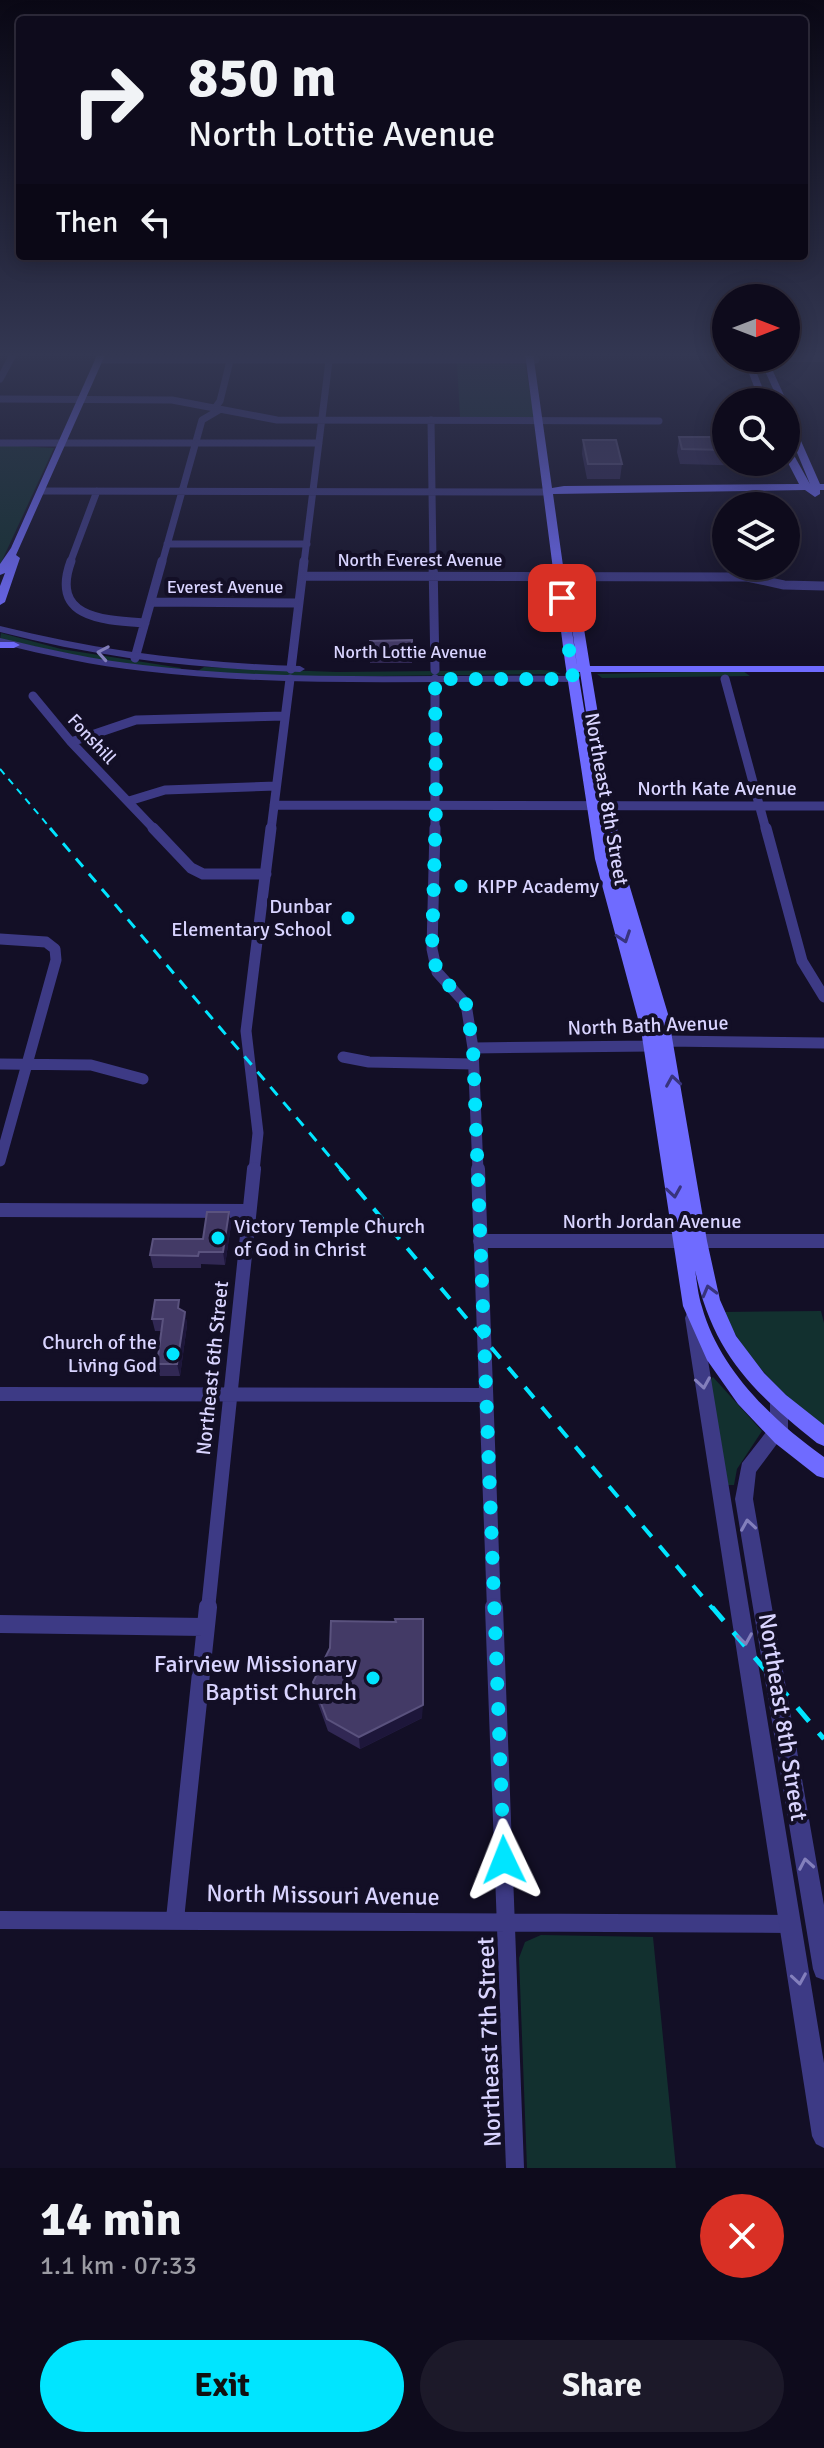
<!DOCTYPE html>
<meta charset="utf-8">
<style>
:root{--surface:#0e0b1c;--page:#1c1929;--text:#f1f3f6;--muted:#9b9ba3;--line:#2e2b3b;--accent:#00e5ff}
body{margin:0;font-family:Signika,sans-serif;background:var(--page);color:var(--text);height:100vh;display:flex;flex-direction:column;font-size:30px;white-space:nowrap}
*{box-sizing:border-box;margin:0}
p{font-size:26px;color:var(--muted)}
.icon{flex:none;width:44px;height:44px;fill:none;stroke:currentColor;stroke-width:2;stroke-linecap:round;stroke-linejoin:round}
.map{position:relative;height:2168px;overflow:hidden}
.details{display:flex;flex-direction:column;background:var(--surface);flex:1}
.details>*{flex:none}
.top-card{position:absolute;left:16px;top:16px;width:792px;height:244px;border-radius:8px;box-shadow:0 4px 20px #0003,0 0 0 2px var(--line);background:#0e0b1c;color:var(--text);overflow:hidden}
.needle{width:52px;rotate:90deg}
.controls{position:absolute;left:712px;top:284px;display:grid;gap:16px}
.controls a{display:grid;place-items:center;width:88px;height:88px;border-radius:50%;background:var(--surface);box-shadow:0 4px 20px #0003,0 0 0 2px var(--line);font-size:40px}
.pin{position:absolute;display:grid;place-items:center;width:68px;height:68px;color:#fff;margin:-34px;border-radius:16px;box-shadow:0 4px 12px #0006}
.me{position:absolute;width:88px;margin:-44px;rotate:358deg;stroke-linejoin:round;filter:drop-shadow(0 0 6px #0008)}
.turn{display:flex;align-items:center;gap:28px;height:168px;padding:0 40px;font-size:36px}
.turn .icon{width:104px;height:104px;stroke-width:2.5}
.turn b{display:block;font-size:56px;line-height:68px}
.then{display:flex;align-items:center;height:76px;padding:0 40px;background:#0003;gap:16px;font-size:30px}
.round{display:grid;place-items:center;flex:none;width:84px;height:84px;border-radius:42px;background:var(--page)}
.head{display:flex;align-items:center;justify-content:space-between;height:136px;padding:0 40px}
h1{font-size:48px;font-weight:700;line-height:60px}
.cta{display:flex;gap:16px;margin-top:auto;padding:16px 40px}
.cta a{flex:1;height:92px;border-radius:48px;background:var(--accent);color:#111;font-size:32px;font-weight:700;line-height:92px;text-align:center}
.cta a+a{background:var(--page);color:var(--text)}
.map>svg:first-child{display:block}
</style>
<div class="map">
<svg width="824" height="2168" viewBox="0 0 824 2168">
<rect width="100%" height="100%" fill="#130f26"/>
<!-- green -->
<path fill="#12302f" d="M457 363 525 364 534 415 532 418 460 417Z
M0 445 54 448 0 565Z
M1 633 61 649 181 668 179 671 130 667 0 639Z
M204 667 337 672 542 670 555 671 561 674 297 677 196 672Z
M743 671 750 676 602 678 597 674Z
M821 1311 824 1323V1428C783 1394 747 1361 723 1312Z
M713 1377 762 1431 737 1469 734 1485H728L710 1380Z
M541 1935 653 1937 676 2168H527L519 1958 525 1942Z"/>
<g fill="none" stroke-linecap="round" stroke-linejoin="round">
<!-- minor-far4 -->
<path stroke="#3d3a85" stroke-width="7" d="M99 360H536
M0 379 14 353
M0 399 172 400 277 420 659 421
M215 408 220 401 232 353
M431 420 433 563
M0 443H319
M42 491 548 492
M167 544H307
M70 563 97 491
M162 563 202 420 219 410
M304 563 330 353"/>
<!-- minor-far3 -->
<path stroke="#3d3a85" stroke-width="9" d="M71 561C50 618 102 620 145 623
M433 561 435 670
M303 576 747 577 784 585 824 586
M151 602 299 603
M135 658 162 561
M291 669 304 561
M435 679V830
M725 679 766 830
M33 696 71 742 155 830
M71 742 136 720 285 716
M129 801 165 790 276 786
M274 805 824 806
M271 830 290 679"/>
<!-- minor-far2 -->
<path stroke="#3d3a85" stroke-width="11" d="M153 828 191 868 203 874H266
M435 828 432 949 437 972 466 1004 473 1048 478 1171
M766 828 802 961 824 997
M0 939 46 942 55 949 56 960 0 1161
M473 1048 652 1046 666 1041 824 1043
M343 1057 369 1062 473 1064
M0 1064 91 1065 143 1079
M254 1171 258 1133 246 1031 271 828"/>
<!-- minor-far1 -->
<path stroke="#3d3a85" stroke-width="14" d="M478 1169 494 1609
M0 1210 249 1211
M480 1241H824
M0 1394 485 1395
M208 1609 254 1169"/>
<!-- minor -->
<path stroke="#3d3a85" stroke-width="18" d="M494 1607 515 2168
M0 1624 204 1627
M175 1919 208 1607
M0 1920 790 1924"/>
<!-- tertiary -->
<path fill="#3d3a85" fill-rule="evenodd" d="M0 626C99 651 198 663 300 666L305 669 300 672C198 669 99 658 0 632Z
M0 638C47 649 95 660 143 665 285 682 430 674 573 676L578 679 573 682C430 680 285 688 143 671 94 666 47 655 0 644Z
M693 1311 699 1313 701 1318 824 2063V2148L816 2144 812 2136 685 1318 687 1313Z
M779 1393 785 1396 788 1401V1429L756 1472 753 1499 824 1905V1980L816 1977 813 1969 735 1499 742 1463 770 1427V1401L773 1396Z"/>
<!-- secondary -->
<path fill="#6f6bff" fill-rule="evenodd" d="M98 353H106L16 555 20 558 5 602 0 605V586L5 573 0 575V564L11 548Z
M525 353H533L552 488 564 486 799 484 786 459V447L791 450 810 484 786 426V413L790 416 820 484H824V490H820V494L815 497 805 490 553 494 577 666 565 573 570 570 575 573 590 666H824V672H591L623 864 668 1014 707 1241 720 1300 736 1336 764 1373 786 1395 824 1425V1446L817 1443C753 1392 713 1354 695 1270 697 1282 698 1295 702 1307 719 1369 773 1421 824 1457V1478L817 1476 775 1443 738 1404 707 1360 683 1306 641 1030 595 859 565 662ZM578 672H580L603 825Z
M743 358H751L768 402H760Z
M759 358H767L787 402 786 404 779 402Z
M0 642H14L20 645 14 648H0Z"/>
<!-- rail-far3 -->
<path stroke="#00e5ff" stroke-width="2" stroke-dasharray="7 6" stroke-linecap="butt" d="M0 769 52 830"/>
<!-- rail-far2 -->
<path stroke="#00e5ff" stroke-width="3" stroke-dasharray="11 9" stroke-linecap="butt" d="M50 828 342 1171"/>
<!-- rail-far1 -->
<path stroke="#00e5ff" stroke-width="4" stroke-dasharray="14 12" stroke-linecap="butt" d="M340 1169 713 1609"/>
<!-- rail -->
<path stroke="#00e5ff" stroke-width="5" stroke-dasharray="18 15" stroke-linecap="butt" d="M712 1607 824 1739"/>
</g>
<!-- wall -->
<path fill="#312854" d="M786 353H824V362H785L783 358H786Z
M723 429H726V462H756L755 466 680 464 677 452 679 437H722Z
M583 440 622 464 620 479H587L582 454Z
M412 640V663H370V641Z
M229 1212 231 1225 225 1265 201 1264V1268H153L150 1255 203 1239Z
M181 1310 185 1312 187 1325 180 1376H160L157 1364 161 1331H155L152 1319Z
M313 1682 422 1718 360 1749 328 1731 315 1695Z"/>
<!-- shaded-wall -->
<path fill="#1d163a" d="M229 1212 231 1225 225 1265 223 1252Z
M185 1312 187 1325 180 1376 177 1364Z
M423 1705 422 1718 360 1749 359 1737Z"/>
<!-- building -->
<path fill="#433a66" stroke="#5a527e" stroke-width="2" d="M723 429H726V450L682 449 679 437H726Z
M583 440H616L622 464H588Z
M412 640V650L369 651 370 641Z
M207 1212H229L223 1252H199L198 1256 150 1255 153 1239H203Z
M155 1300H179L178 1308 185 1312 177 1364H157L163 1319H152Z
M395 1619H423V1705L359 1737 327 1719 313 1682 330 1648 331 1621 396 1622Z"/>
<!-- one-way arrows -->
<defs><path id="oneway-chevron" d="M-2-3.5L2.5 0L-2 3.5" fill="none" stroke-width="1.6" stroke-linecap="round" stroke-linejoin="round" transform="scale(2)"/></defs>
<g stroke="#837fbc">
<use href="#oneway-chevron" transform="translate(103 653) rotate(-170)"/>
<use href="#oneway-chevron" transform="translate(703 1383) rotate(81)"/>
<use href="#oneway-chevron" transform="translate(748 1525) rotate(-99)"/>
<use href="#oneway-chevron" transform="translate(745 1639) rotate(81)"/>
<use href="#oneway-chevron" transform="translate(806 1864) rotate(-100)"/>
<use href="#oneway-chevron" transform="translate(799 1979) rotate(81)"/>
</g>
<g stroke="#38347d">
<use href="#oneway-chevron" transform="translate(624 937) rotate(71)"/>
<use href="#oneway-chevron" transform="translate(673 1081) rotate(-99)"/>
<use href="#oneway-chevron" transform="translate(674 1192) rotate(81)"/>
<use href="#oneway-chevron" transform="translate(709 1291) rotate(-105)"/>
</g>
<!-- sky -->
<linearGradient id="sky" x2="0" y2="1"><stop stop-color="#0a0815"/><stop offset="0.54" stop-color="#333752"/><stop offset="1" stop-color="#333752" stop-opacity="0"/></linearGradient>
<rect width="824" height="657" fill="url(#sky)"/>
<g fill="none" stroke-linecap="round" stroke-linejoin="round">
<!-- route -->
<path stroke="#00e5ff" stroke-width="14" stroke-dasharray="0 25.2" d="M504 1860 473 1048 466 1004 437 972 432 949 436 805 435 679H573L562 598"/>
</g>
<!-- markers -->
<g fill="#00e5ff" stroke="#130f26" stroke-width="3">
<circle cx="461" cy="886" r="8"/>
<circle cx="348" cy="918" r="8"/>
<circle cx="218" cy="1238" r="8"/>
<circle cx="173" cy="1354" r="8"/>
<circle cx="373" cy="1678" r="8"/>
</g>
<g text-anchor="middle" stroke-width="8" stroke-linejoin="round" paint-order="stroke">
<!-- far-street labels -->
<g font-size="18" fill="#d9d4ff" stroke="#130f26">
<text x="420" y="566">North Everest Avenue</text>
<text x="225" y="593">Everest Avenue</text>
<text x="410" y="658">North Lottie Avenue</text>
<text transform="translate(92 739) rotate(47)" y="6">Fonshill</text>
</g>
<!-- street labels -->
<g font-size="20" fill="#d9d4ff" stroke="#130f26">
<text x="717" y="795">North Kate Avenue</text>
<text transform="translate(607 799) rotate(80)" y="7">Northeast 8th Street</text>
<text transform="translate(648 1025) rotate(-2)" y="7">North Bath Avenue</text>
<text x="652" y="1228">North Jordan Avenue</text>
<text transform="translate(212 1368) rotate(-84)" y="7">Northeast 6th Street</text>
</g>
<!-- poi labels -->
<g font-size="20" fill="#d9d4ff" stroke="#130f26" text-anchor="start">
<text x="477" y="893">KIPP Academy</text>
<text x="332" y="913" text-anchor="end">Dunbar<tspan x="332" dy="23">Elementary School</tspan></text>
<text x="234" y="1233">Victory Temple Church<tspan x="234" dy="23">of God in Christ</tspan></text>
<text x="157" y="1349" text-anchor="end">Church of the<tspan x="157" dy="23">Living God</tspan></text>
</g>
<!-- near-poi labels -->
<g font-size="24" fill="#d9d4ff" stroke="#130f26" text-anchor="end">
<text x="357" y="1672">Fairview Missionary<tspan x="357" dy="28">Baptist Church</tspan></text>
</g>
<!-- near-street labels -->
<g font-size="24" fill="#d9d4ff" stroke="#130f26">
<text transform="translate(783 1717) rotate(81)" y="8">Northeast 8th Street</text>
<text transform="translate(323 1895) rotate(1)" y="8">North Missouri Avenue</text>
<text transform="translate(489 2042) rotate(-92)" y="8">Northeast 7th Street</text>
</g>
</g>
</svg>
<div class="controls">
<a><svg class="needle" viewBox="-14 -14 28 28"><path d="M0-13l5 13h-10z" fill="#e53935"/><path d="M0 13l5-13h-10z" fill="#9b9ba3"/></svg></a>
<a><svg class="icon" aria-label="search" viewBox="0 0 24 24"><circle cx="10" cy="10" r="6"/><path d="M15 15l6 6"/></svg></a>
<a><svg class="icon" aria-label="layers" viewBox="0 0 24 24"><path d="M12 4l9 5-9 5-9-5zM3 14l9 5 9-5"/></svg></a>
</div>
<div class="pin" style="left:562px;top:598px;background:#d93025"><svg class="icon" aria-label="arrive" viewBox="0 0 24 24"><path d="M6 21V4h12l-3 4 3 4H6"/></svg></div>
<svg class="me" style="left:504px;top:1860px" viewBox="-20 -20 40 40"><path d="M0-17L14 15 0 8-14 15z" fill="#00e5ff" stroke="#fff" stroke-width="4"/></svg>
<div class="top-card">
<div class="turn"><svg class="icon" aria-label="right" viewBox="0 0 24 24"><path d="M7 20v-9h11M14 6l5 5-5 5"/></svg><div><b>850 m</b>North Lottie Avenue</div></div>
<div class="then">Then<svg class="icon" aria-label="left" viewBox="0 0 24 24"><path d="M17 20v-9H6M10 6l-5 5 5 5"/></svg></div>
</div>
</div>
<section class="details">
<div class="head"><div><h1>14 min</h1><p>1.1 km · 07:33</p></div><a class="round" style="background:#d93025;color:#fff"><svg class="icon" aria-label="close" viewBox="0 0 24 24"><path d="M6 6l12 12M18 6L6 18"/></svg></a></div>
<div class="cta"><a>Exit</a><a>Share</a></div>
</section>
